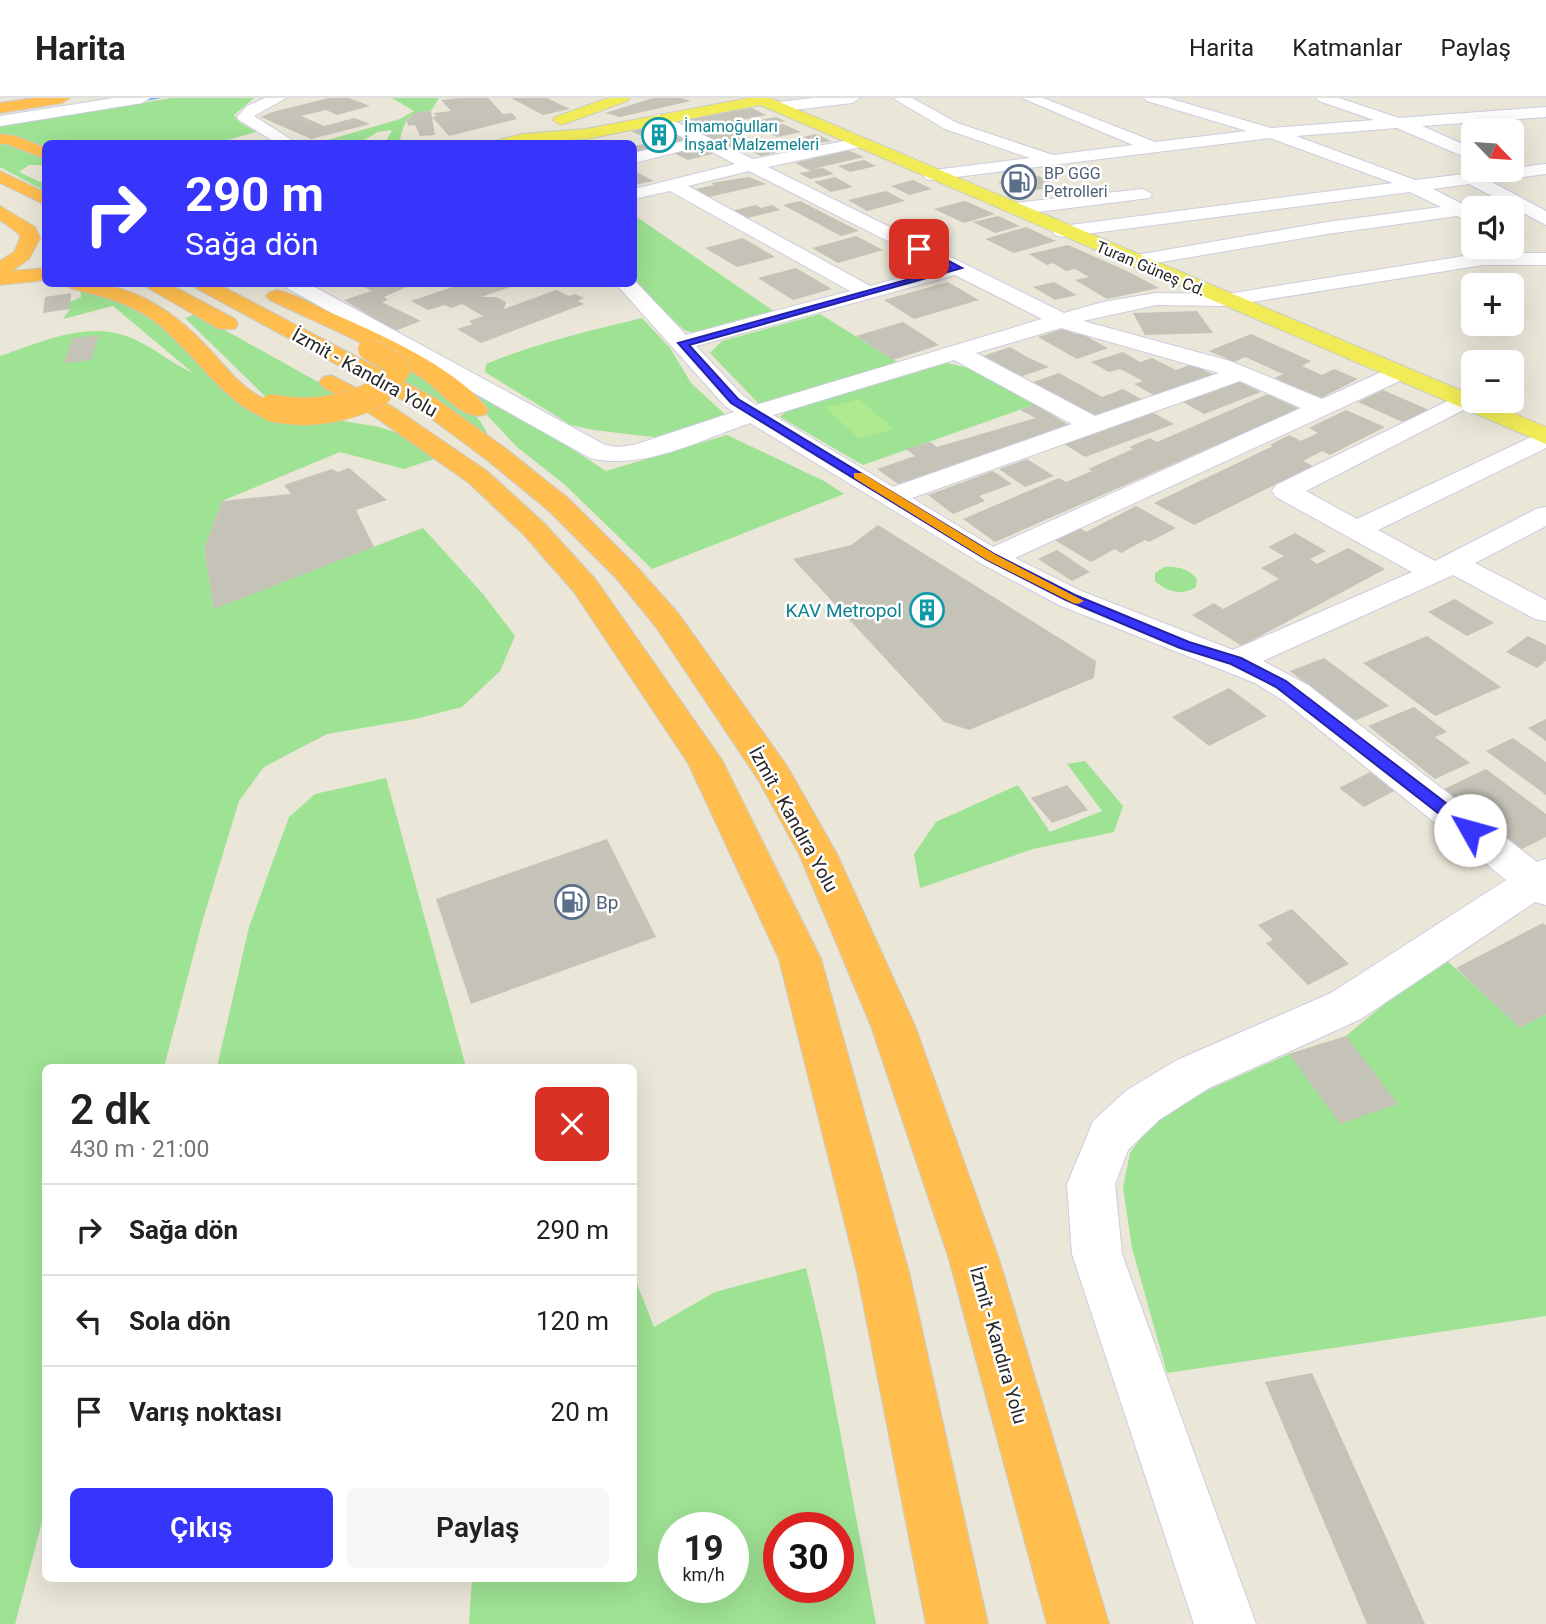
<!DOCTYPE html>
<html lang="tr">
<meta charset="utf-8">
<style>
:root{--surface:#fff;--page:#f6f6f6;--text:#222;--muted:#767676;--line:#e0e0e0;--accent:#3734fb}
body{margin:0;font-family:Roboto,sans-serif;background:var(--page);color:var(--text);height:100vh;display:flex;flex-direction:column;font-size:26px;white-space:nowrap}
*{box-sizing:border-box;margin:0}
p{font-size:23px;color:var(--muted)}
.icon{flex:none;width:38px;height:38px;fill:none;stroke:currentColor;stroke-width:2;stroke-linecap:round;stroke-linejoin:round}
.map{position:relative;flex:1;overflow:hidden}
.sheet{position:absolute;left:42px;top:966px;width:595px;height:518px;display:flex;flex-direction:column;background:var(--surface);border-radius:10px;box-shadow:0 7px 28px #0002}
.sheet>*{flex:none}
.guide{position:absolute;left:42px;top:42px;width:595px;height:147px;border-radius:10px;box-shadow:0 7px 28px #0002;background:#3734fb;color:#fff;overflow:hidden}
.needle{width:46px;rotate:115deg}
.buttons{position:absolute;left:1461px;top:21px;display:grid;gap:14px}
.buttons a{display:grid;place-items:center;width:63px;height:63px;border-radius:10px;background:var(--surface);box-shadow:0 7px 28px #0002;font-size:35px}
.speed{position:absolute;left:658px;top:1414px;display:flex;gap:14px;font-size:35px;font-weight:700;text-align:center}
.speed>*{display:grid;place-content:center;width:91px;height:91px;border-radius:50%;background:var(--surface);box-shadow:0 7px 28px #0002;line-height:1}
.speed small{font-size:18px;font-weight:400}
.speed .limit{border:10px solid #d22;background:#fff;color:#111}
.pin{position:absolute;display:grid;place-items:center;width:60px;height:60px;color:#fff;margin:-30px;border-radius:14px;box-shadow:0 4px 10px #0006}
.me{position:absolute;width:77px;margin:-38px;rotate:308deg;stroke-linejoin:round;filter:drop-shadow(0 0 5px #0008)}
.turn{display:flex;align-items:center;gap:24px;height:147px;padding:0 28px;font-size:32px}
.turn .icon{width:91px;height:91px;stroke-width:2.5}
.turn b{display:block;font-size:49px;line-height:60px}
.round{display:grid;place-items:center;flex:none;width:74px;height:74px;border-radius:10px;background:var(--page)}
.headline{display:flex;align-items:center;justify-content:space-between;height:119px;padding:0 28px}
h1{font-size:42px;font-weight:600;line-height:52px}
.button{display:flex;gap:14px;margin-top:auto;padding:14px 28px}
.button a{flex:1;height:80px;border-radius:10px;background:var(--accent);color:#fff;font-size:28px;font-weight:600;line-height:80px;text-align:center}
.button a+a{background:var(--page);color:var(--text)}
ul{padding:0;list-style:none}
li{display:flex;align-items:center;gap:21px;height:91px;padding:0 28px;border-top:2px solid var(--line)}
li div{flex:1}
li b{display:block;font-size:26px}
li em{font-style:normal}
header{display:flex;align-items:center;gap:42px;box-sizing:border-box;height:98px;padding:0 35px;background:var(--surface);border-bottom:2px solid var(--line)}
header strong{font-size:33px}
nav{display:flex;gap:38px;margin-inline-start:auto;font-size:24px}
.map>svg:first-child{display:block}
</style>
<header>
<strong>Harita</strong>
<nav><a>Harita</a><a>Katmanlar</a><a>Paylaş</a></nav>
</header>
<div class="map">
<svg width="1546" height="1526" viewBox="0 0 1546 1526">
<rect width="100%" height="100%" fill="#eae6d8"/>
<!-- green -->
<path fill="#9ee293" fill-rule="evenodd" d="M172 0H254L234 17 239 24 256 34 217 45 46 46 45 67H29L19 74 45 86V93L0 69V28Z
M392 0H439L431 13C405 14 405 23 399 45H385L392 32 378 34 364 42 314 46 400 21 414 13Z
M634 117 778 216 697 236 684 232 634 183Z
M52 186 84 188 121 199 164 229 248 307 379 329 420 342 440 359 404 371 340 354 222 403 204 451 214 510 423 430 483 496 515 538 500 573 462 609 415 621 327 636 264 669 239 703 203 821 164 969 46 970 45 1413 15 1526H0V258C39 245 85 223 126 238 150 246 170 265 193 275L113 208 63 221 70 211V204L81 199 80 190Z
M196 216 352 303H270L185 220Z
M820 216 897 264 776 304 758 305 710 255 722 243Z
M642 220 670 250 691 285 728 319 661 340 594 332 571 327 485 274 486 266C536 245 589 233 642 220Z
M423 263 546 334 606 373 727 337 824 383 844 396 652 471 564 386 517 349 485 315Z
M947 265 968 270 1039 305 863 367 780 319 787 312Z
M405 266C433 285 479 306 489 341L401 284Z
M1164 469C1177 468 1189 471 1197 481L1196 489C1182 498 1167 494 1155 483V475Z
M1085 663 1123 708 1114 734 1033 751 920 790 914 756 936 724 1018 687 1050 734 1102 713 1067 666Z
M386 680 466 969H217L249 829 289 719 315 696Z
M1442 858 1520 929 1546 916V1218L1167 1275 1132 1150 1123 1089 1130 1055 1149 1028 1199 996 1289 956 1346 938Z
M806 1170 822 1237 876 1526H469L472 1481 634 1480V1178L654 1229 715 1194ZM674 1430H733V1489H674ZM779 1430H838V1489H779Z"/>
<!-- pitch -->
<path fill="#b0ea8e" d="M859 301 894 331 859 340 825 310Z"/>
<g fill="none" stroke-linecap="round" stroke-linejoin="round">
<!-- stream -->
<path fill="#68b0ef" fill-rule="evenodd" d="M152 0H161L135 5 133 4Z"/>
</g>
<!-- building -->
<path fill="#c5c2b8" d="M329 0H349L370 8 337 17 326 12 301 18 324 28 354 20 370 26 311 41 261 19 272 14Z
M459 0H488L503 16 512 15 517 21 449 38 432 19 437 18 434 15 451 13 441 2Z
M511 0H547L570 11 543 17Z
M653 0H681L691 3 620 19 605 15Z
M752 10 766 17 697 31 680 22Z
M431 13 435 37 420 38 415 27 408 28 407 23 404 24 417 14Z
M776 19 785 23 737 33 729 28Z
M656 26 689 43 634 54V48L653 44 629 32Z
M783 26 801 34 777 39 760 31Z
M726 32 750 43 727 49 702 38Z
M816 36 831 43 818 45 803 39Z
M777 44 791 51 761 58 740 49Z
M699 47 716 55 688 62 672 54Z
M848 52 864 59 813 71 823 70 834 76 810 81 799 75 811 73 795 65Z
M864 62 876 68 850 74 838 68Z
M634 73 654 83 634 87Z
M1039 78 1057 89 1015 95 998 84Z
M749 79 766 86 705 100 695 94 699 93 696 91 714 87 711 85Z
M835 79 853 89 831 94 814 84Z
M913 82 932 91 909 97 891 88Z
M886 93 905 103 867 113 848 102Z
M800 103 859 133 841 138 783 107Z
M965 103 995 116 964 125 934 111Z
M756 107 761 110 772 107 780 112 743 121 731 113Z
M998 118 1020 128 995 135 973 124Z
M1026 129 1056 143 1014 155 985 141Z
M856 138 883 152 838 165 812 150Z
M743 140 775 159 737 169 705 150Z
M1068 147 1125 172 1159 190 1107 201 1075 182 1089 179 1075 171 1066 173 1053 165 1047 167 1029 156Z
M796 170 832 191 793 202 758 180Z
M948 184 979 202 914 221 884 202Z
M1054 184 1077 197 1055 202 1033 189Z
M358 186H413L384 199 388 202 382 204 421 223 395 233 344 202 372 193Z
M461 186H519L481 199H496L506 204 504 211 556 192 569 198 575 196 584 200 578 203 584 206 481 245 457 231 473 226 469 223 483 218 462 206 451 210 445 207 428 212 411 203Z
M71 195 70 211 43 215 45 199Z
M1197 213 1213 235 1145 237 1133 215Z
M903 224 939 247 893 262 856 238Z
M1065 230 1075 236 1080 235 1108 250 1077 261 1038 239Z
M1251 236 1311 263 1302 268 1322 277 1334 271 1358 281 1317 302 1275 280 1283 276 1245 259 1234 264 1209 253Z
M99 237 91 262 64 265 73 240Z
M1010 249 1027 259 1049 269 1017 280 980 259Z
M1123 254 1140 264 1152 260 1176 272 1192 266 1216 278 1157 299 1134 286 1143 283 1120 271 1109 274 1091 264Z
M1059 275 1102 299 1123 291 1145 303 1092 323 1028 286Z
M1236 282 1261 294 1204 316 1181 303Z
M1383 292 1429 312 1405 325 1358 304Z
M1268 296 1299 311 995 444 963 421 1059 380 1066 384 1092 373 1088 371 1133 351 1129 349 1150 340 1157 344Z
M1035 306 1070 328 898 386 877 371 915 358 906 351 930 344 937 349 1036 320 1020 312Z
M1346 312 1385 329 1330 357 1322 353 1303 363 1313 368 1194 427 1154 405 1273 348 1270 347 1289 337 1301 343 1318 335 1309 330Z
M1152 314 1174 326 1085 359 1064 346Z
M1027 361 1054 378 1025 389 999 371Z
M349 370 387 402 356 412 374 449 214 511 204 451 222 403 291 396 284 387 332 371 338 374Z
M993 373 1012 386 979 398 985 403 953 416 928 397Z
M1136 408 1176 430 1149 444 1145 442 1121 455 1115 451 1091 464 1053 441 1078 429 1086 434Z
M878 427 1096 563 1094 580 969 632 944 624 793 461 851 447Z
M1295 435 1326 453 1310 461 1317 466 1348 450 1385 471 1242 548 1192 517 1214 505 1223 511 1279 481 1261 470 1284 458 1268 449Z
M1057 452 1090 474 1072 483 1038 461Z
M1455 501 1494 525 1467 538 1428 514Z
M1427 538 1501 589 1435 618 1363 565Z
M1528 538 1546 547V563L1537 570 1506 554Z
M1324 560 1389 608 1354 623 1290 573Z
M1229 590 1267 618 1209 648 1172 619Z
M1414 609 1447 634 1435 639 1470 665 1435 681 1368 628Z
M1546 621V643L1528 630Z
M1513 640 1546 664V697L1486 653Z
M1486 671 1546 716V739L1520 752 1442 692Z
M1370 674 1394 693 1364 709 1339 690Z
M1067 687 1088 712 1052 725 1031 700Z
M607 741 656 839 471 906 436 801Z
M1292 811 1349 866 1308 887 1266 845 1273 842 1258 827Z
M1543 825 1546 827V916L1520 930 1456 870Z
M1346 938 1398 1006 1340 1026 1289 956Z
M1312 1275 1425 1526H1367L1265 1284Z"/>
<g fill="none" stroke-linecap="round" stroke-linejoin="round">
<!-- minor casing -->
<g stroke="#cdcde0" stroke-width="2">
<path id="minor" d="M114 0H150L142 5 0 28V18Z
M265 0H286L254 18 298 46H278L239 22 237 19 247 8Z
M814 0H860L852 5 777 14 769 9 777 4Z
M893 0H912L957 25 1053 57 1133 47 1022 0H1043L1155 44 1247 33 1147 3 1144 0H1168L1271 30 1374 22 1319 3 1316 0H1339L1399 20 1546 9V19L1422 28 1474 51V63L1397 30 1296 38 1415 82 1546 66V76L1490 83 1546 113V127L1469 86 1433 91 1474 112V126L1457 118 1327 136 1132 169 1125 167 1122 163 1125 159 1327 124 1441 109 1410 94 1062 139 1055 137 1052 133 1055 129 1393 85 1270 40 932 82 926 81 923 77 926 73 1030 60 945 31Z
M659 16 753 61 859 40 865 42 867 45 865 48 768 69 1064 215 1103 204 1156 195 1227 196 1483 155H1546V167H1483L1227 208 1156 207 1083 223 1230 263 1322 301 1388 271H1404L1408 276 1404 281 1015 460 1081 493 1233 552 1412 474 1276 399 1272 393 1276 387 1462 296 1471 298 1474 303 1471 308 1306 393 1357 421 1546 332V350L1378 432 1435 463 1536 411 1546 409V428L1475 465 1546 502V523L1535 521 1453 477 1263 563 1308 587 1537 764 1546 761V807L1535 804 1361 921 1209 990 1159 1022 1128 1052 1115 1086 1122 1156 1256 1526H1194L1072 1156 1067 1086 1087 1038 1093 1023 1127 992 1177 962 1331 895 1506 782 1284 603 1255 585 1059 507 982 466 750 325C700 342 643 373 590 360L287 190 284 186H309L605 347 618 349 634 347 734 314 725 308 616 186H634V182L686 237 850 193 670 93 634 101V91L735 66 701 48 634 65V55L688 42 653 24 651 21 653 18ZM749 73 939 169 870 188 688 88ZM955 177 1042 221 756 307 743 298 696 248ZM1061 230 1219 275 1095 318 976 255ZM954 262 1072 326 893 389 773 317ZM1240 283 1301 310 993 449 912 400Z
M1143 91 1152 96 1149 100 1013 117 1004 111 1013 105Z"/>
</g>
<!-- major casing -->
<g stroke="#cbcbcb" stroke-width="2">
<path id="major" d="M608 0H630L627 3 567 25 561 27 553 22 555 19Z
M749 0H770L1474 298V303H1485L1546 329V346L760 7 586 41 496 46 498 42 523 36 586 31Z"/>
</g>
<!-- highway casing -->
<g stroke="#cbcbcb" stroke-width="2">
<path id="highway" d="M34 0H70L62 5 0 15V5Z
M0 36 15 38 46 50V61L7 46H0Z
M0 73 46 95V107L0 85Z
M0 108 35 129 40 140 29 161 12 173 46 170V182L0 187V163L14 154 20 140 19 136 0 122Z
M67 186C126 180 172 210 211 253 225 268 239 286 257 297 278 309 297 307 319 313L322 318 319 323C241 343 205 261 154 223 128 204 100 198 70 190Z
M145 186H169L235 221 238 226 235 231H219L148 190Z
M193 186H218L435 300 505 350 569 401 637 469 678 515 787 668 837 756 915 928 999 1161 1109 1526H1047L949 1161 871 928 799 756 759 683 656 529 617 481 549 413 487 362 417 310 196 190Z
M277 192C294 196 311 205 327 213 373 233 459 270 488 312L485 317C462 323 441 293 423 281 376 248 321 227 270 202L266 198 270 194Z
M331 277 393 309 487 373 544 425 596 482 722 662 821 861 909 1174 988 1526H926L857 1174 779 861 688 665 574 494 524 437 469 385 375 319 323 289 319 284 323 279Z"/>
</g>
<!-- minor -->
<use href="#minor" fill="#fff" fill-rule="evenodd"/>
<!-- major -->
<use href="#major" fill="#f1ec56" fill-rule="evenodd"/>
<!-- highway -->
<use href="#highway" fill="#ffbe4e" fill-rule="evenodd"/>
<!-- highway-bridge-far1 casing -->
<g stroke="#cbcbcb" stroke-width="23" stroke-linecap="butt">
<path id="highway-bridge-far1" d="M369 251 394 265 399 272 391 284 375 297"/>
</g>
<!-- highway-bridge casing -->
<g stroke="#cbcbcb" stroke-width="28" stroke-linecap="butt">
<path id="highway-bridge" d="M272 310C309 318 345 311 378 295"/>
</g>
<!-- highway-bridge-far1 -->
<use href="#highway-bridge-far1" stroke="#ffbe4e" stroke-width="22"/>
<!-- highway-bridge -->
<use href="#highway-bridge" stroke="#ffbe4e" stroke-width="27"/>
</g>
<!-- route -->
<path fill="#3734fb" stroke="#2422a3" stroke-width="2" d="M916 149H922L962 170 689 247 738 301 996 457 1075 497 1189 544 1241 560 1286 583 1476 728 1478 732 1476 736H1465L1276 589 1231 566 1180 550 1066 502 987 462 731 305 678 245 950 170 916 153Z"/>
<!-- slow -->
<path fill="#f59e0b" d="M854 375H862L996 457 1084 503 1078 506 1073 505 987 462 854 380Z"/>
<!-- icons -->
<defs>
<g id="building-ring" transform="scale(1.75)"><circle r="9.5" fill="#fff" stroke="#0f9aa8" stroke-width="1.5"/><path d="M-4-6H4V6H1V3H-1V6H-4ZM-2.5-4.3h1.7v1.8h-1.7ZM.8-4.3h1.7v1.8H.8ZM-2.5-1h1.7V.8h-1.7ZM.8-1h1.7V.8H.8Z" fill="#0f9aa8"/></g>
<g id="fuel-ring" transform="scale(1.75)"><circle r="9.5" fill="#fff" stroke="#5c6f8a" stroke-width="1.5"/><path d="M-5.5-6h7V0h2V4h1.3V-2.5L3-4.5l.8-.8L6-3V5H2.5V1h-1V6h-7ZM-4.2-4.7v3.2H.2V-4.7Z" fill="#5c6f8a"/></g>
</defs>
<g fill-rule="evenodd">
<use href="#building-ring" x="659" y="37"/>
<use href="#fuel-ring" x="1019" y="84"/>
<use href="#building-ring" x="927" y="512"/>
<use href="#fuel-ring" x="572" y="804"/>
</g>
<g text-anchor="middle" stroke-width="5" stroke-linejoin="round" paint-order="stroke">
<!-- far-culture labels -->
<g font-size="16" fill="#0d838f" stroke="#fff" text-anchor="start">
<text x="684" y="34">İmamoğulları<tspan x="684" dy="18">İnşaat Malzemeleri</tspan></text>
</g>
<!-- far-service labels -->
<g font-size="16" fill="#4e5e75" stroke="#fff" text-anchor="start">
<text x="1044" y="81">BP GGG<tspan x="1044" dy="18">Petrolleri</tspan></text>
</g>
<!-- far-street labels -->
<g font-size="16" fill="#272727" stroke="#fff">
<text transform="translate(1151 170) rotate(23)" y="6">Turan Güneş Cd.</text>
</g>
<!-- street labels -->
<g font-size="19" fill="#272727" stroke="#fff">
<text transform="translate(365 274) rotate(29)" y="7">İzmit - Kandıra Yolu</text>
<text transform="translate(794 721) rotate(61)" y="7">İzmit - Kandıra Yolu</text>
<text transform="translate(999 1247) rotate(74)" y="7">İzmit - Kandıra Yolu</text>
</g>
<!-- culture labels -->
<g font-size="19" fill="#0d838f" stroke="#fff" text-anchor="end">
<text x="902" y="519">KAV Metropol</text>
</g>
<!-- service labels -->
<g font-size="19" fill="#4e5e75" stroke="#fff" text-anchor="start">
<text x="596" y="811">Bp</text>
</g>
</g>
</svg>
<div class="buttons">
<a><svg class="needle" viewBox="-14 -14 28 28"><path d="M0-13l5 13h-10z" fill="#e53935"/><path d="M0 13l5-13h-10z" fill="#767676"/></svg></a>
<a><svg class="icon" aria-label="sound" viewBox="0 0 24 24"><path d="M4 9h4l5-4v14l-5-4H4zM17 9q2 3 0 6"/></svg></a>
<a>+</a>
<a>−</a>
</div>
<div class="speed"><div>19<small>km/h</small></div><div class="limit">30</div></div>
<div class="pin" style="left:919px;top:151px;background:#d93025"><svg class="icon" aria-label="arrive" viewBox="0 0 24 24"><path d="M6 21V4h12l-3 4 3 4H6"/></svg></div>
<svg class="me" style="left:1470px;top:732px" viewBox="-20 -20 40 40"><circle r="19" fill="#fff"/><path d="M0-13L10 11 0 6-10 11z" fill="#3734fb"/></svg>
<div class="guide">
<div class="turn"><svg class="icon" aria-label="right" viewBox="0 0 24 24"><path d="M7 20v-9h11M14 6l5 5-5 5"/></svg><div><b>290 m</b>Sağa dön</div></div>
</div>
<section class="sheet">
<div class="headline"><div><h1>2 dk</h1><p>430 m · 21:00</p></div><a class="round" style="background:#d93025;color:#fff"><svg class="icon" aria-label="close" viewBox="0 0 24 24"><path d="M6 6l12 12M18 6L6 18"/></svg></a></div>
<ul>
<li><svg class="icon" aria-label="right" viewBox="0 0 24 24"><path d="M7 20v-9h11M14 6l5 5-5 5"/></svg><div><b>Sağa dön</b></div><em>290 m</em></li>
<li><svg class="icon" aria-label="left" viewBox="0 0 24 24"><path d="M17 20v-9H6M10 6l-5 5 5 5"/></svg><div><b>Sola dön</b></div><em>120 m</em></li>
<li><svg class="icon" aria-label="arrive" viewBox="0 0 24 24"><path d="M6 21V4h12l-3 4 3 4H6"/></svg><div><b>Varış noktası</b></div><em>20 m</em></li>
</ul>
<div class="button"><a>Çıkış</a><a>Paylaş</a></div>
</section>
</div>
